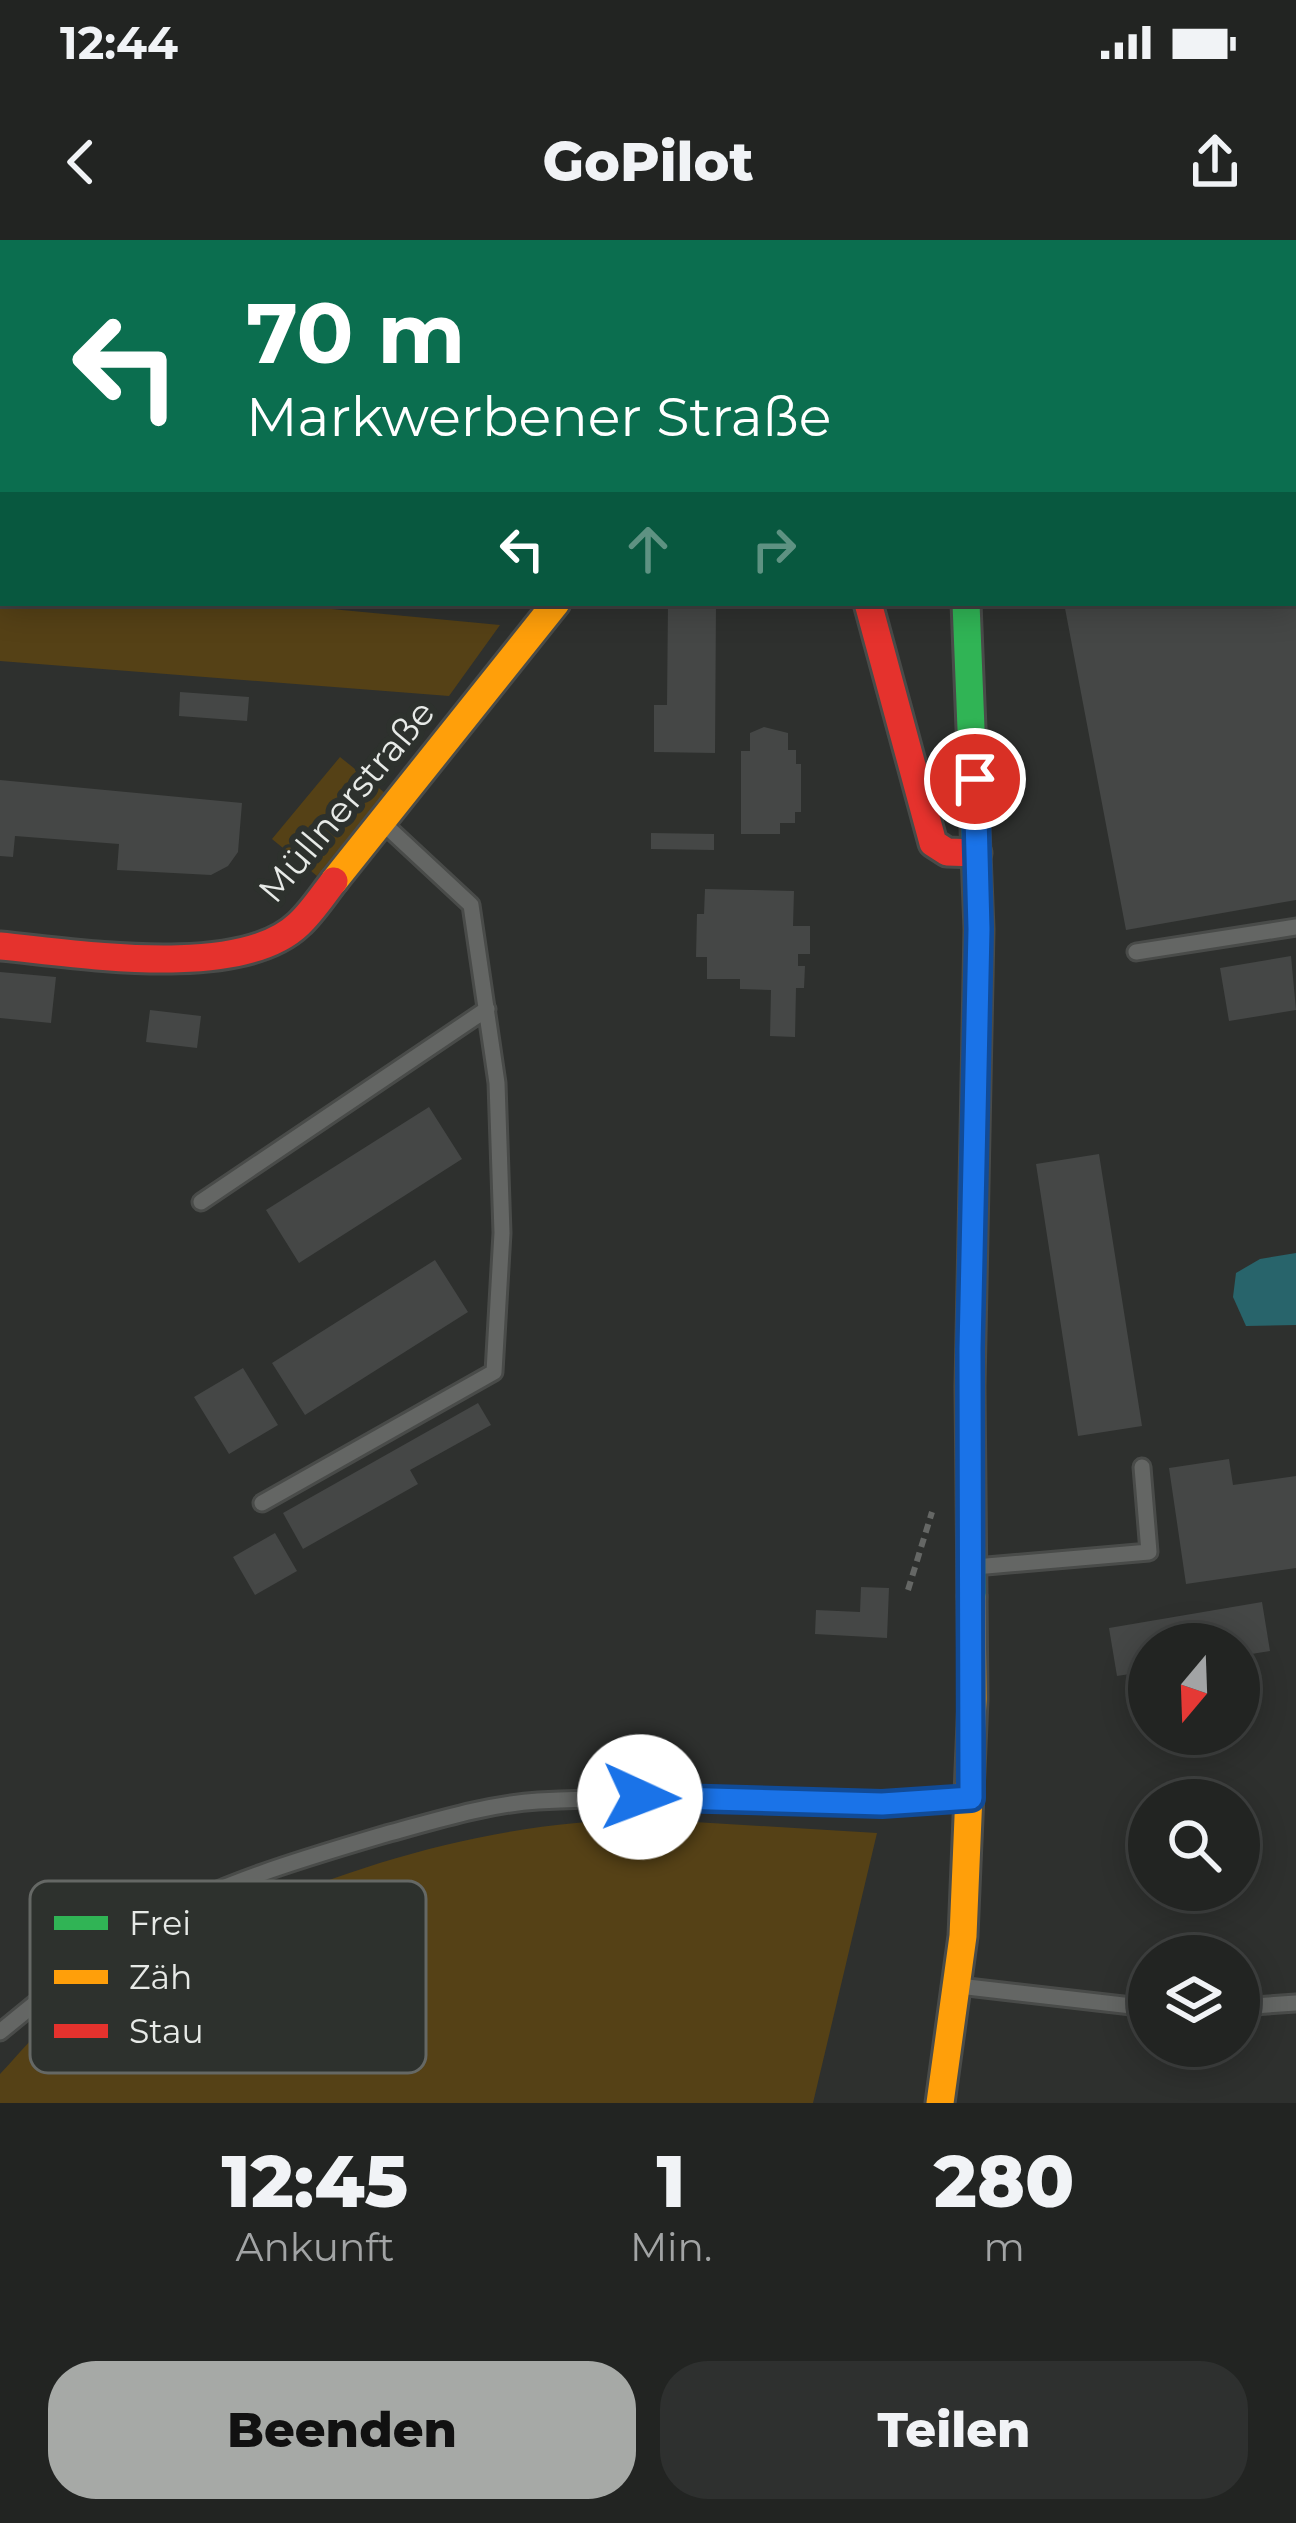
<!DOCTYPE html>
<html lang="de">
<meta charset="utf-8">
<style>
:root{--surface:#222422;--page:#2e302f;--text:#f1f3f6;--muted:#a2a4a5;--line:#3f4140;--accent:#a6a9a6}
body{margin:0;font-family:Montserrat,sans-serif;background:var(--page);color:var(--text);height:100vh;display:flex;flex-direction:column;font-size:45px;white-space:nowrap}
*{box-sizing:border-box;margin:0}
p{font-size:39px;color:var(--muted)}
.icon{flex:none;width:66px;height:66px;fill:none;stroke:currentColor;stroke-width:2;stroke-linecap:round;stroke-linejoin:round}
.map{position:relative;height:1863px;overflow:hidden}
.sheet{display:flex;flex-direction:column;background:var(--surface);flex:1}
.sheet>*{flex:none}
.banner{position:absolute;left:0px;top:0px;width:1296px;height:366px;box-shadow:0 6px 30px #0003,0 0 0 3px var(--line);background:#0b6e4f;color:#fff;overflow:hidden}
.needle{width:78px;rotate:199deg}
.buttons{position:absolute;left:1128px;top:1383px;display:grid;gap:24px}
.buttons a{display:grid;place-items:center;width:132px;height:132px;border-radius:50%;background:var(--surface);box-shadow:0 6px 30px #0003,0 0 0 3px var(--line);font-size:60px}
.pin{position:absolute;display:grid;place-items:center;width:102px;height:102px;color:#fff;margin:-51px;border:6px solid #fff;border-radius:50%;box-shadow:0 3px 12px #0007}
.me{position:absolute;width:132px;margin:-66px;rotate:92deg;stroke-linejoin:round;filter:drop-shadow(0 0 9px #0008)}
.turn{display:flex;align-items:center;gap:42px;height:252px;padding:0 48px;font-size:54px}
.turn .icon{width:156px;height:156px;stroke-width:2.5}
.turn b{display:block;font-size:84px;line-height:102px}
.lanes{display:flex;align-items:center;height:114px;padding:0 48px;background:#0003;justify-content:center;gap:60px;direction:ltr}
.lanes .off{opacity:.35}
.eta{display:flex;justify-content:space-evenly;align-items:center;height:204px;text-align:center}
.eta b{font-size:72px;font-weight:800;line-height:84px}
.button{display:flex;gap:24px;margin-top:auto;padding:24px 48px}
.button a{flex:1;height:138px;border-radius:48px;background:var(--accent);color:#111;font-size:48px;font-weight:800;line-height:138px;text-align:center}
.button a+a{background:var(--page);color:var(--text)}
.status{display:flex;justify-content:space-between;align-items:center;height:84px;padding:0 60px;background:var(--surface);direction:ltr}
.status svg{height:33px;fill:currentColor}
header{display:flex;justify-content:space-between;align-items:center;height:156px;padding:0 48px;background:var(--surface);font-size:54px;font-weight:800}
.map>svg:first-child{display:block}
</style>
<div class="status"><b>12:44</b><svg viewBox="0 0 49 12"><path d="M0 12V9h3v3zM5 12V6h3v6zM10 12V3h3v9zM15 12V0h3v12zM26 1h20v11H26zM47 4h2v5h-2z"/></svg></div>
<header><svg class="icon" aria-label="back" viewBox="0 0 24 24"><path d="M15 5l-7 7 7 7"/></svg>GoPilot<svg class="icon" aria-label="share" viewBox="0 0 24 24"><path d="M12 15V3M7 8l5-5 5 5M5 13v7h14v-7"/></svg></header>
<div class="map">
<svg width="1296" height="1863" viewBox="0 0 1296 1863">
<rect width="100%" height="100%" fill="#2e302e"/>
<!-- green -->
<path fill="#554116" d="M0 0H123L3 3V363H268L500 385 449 456 0 421Z
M340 517 385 553 317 636 272 599Z
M645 1579 877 1593 813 1863H0V1834C21 1812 41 1786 65 1768 88 1750 120 1738 146 1724 300 1639 469 1582 645 1579Z"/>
<!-- water -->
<path fill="#28646b" d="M1296 1013V1085L1246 1086 1233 1057 1236 1033 1260 1019Z"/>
<!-- building -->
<path fill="#454746" d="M668 363H716L715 513 654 512V465H667Z
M1064 363H1296V660L1126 690Z
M180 452 249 457 247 481 179 476Z
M764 487 788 493V510H796V524H801V572H795V583H780V594H741V511H750V493Z
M0 540 242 563 238 612 228 626 211 635 117 630 119 604 15 596 13 617 0 616Z
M651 593 714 594V610L651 609Z
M705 649 794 651 793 686H810V714H798V726H805L804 748H796L795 797 770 796 771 750 740 749V739H707V717H696L697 674H704Z
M1291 716 1296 770 1229 781 1220 728Z
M0 732 56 737 51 783 0 778Z
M150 770 201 776 197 808 146 802Z
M429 867 462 919 299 1023 266 970Z
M1099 914 1142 1186 1078 1196 1036 924Z
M435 1020 468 1072 305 1175 272 1123Z
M243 1128 278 1185 229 1214 194 1157Z
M478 1163 491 1185 410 1230 418 1244 303 1309 283 1273Z
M1229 1219 1233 1245 1296 1236V1328L1186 1344 1169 1228Z
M275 1293 297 1331 255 1355 233 1317Z
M861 1347 889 1348 887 1398 815 1394 816 1370 860 1372Z
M1262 1362 1270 1411 1239 1416V1404H1149V1431L1117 1436 1109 1388Z"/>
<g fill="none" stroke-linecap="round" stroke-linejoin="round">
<!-- lane casing -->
<g stroke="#494b49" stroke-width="21">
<path id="lane" d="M1136 712 1296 687
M201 962 487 769
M262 1263 494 1132 502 993 497 843 471 665 384 584
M975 1327 1149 1312 1142 1227
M959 1746 1149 1768
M1239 1767 1296 1763
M0 1792C47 1754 94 1713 147 1684 222 1642 305 1618 386 1594 434 1581 488 1564 538 1561 682 1553 824 1569 968 1558"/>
</g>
<!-- street casing -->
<g stroke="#494b49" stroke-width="36">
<path id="street" d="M764 0 765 3
M715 3V0"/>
</g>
<!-- fast casing -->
<g stroke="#494b49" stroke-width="33">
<path id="fast" d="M966 363 979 689 970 1147 972 1357"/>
</g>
<!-- slow casing -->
<g stroke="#494b49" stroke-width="33">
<path id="slow" d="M334 641 556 363
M940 1863 963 1696 973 1459 972 1357"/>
</g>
<!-- jam casing -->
<g stroke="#494b49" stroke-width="33">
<path id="jam" d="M937 0V3
M868 363 933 603 947 612 977 613
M0 706C76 713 240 741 299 684 312 672 323 655 334 641"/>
</g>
<!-- path -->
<path stroke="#656765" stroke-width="6" stroke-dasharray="9 6" stroke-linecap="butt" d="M908 1350 932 1272"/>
<!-- lane -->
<use href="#lane" stroke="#646664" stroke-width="15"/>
<!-- street -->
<use href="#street" stroke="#646664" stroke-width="30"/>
<!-- fast -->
<use href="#fast" stroke="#30b455" stroke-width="27"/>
<!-- slow -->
<use href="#slow" stroke="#ff9f0a" stroke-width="27"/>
<!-- jam -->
<use href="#jam" stroke="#e5322d" stroke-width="27"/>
</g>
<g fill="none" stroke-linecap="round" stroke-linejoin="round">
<!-- route casing -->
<g stroke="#114b97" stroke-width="30">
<path id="route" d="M640 1557 882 1564 971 1558 970 1109 979 689 975 539"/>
</g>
<!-- route -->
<use href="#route" stroke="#1a73e8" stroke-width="21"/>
</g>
<g text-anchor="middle" stroke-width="12" stroke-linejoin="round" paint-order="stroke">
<!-- street labels -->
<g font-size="36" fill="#e7eae7" stroke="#2d312d">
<text transform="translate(346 561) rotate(-50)" y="13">Müllnerstraße</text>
</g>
</g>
<!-- legend -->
<rect x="30" y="1641" width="396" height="192" rx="18" fill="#2d312d" stroke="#656865" stroke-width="3"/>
<rect x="54" y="1676" width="54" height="14" fill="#30b455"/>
<rect x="54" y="1730" width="54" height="14" fill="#ff9f0a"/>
<rect x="54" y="1784" width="54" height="14" fill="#e5322d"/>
<g font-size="33" fill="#e7eae7">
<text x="129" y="1695">Frei</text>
<text x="129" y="1749">Zäh</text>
<text x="129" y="1803">Stau</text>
</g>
</svg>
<div class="buttons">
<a><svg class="needle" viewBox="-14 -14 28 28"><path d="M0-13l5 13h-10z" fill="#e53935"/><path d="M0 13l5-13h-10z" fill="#a2a4a5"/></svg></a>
<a><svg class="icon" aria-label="search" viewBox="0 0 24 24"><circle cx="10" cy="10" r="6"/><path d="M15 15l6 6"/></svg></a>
<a><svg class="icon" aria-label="layers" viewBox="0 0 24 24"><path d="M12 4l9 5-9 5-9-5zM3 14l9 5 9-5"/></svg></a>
</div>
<div class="pin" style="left:975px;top:539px;background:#d93025"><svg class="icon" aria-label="arrive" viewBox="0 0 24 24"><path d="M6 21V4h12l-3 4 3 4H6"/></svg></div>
<svg class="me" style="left:640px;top:1557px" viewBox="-20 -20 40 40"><circle r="19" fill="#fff"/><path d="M0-13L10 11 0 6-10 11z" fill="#1a73e8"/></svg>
<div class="banner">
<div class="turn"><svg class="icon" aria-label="left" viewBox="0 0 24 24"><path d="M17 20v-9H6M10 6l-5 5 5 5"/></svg><div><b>70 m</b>Markwerbener Straße</div></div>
<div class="lanes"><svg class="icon" aria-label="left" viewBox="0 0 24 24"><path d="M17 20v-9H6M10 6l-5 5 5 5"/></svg><svg class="icon off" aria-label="ahead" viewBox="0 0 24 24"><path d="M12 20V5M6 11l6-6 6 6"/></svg><svg class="icon off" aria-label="right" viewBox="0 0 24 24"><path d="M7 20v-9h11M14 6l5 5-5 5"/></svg></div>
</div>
</div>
<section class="sheet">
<div class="eta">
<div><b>12:45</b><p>Ankunft</p></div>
<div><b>1</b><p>Min.</p></div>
<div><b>280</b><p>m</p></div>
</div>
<div class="button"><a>Beenden</a><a>Teilen</a></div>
</section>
